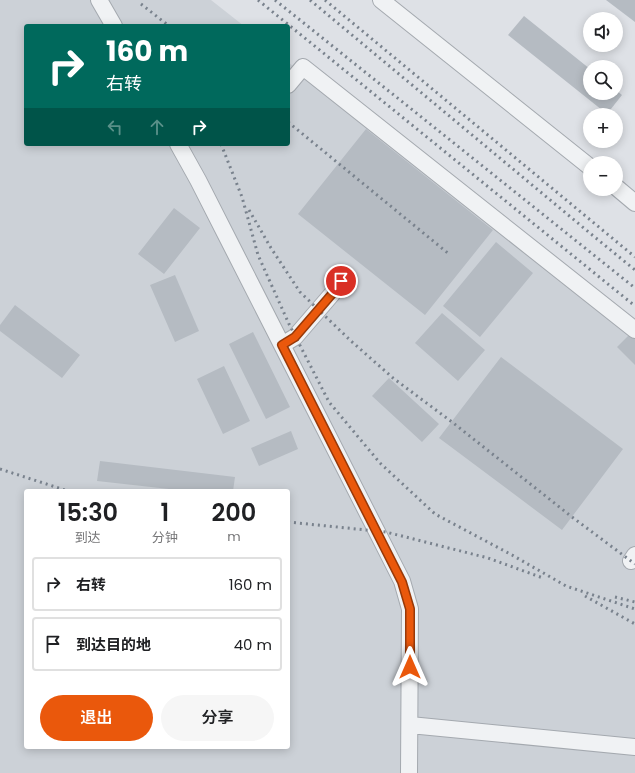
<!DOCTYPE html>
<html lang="zh">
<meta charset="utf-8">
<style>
:root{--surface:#fff;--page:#f6f6f6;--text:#202124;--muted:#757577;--line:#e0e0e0;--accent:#ea580c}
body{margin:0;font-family:Poppins,"Noto Sans SC",sans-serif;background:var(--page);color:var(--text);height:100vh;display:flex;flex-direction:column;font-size:15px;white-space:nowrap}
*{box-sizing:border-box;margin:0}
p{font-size:13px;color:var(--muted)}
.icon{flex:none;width:22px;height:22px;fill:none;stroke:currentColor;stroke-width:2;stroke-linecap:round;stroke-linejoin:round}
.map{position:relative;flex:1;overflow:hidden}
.side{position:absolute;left:24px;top:489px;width:266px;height:260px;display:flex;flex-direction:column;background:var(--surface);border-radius:4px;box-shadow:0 2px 10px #0003}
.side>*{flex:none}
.banner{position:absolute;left:24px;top:24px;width:266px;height:122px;border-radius:4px;box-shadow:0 2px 10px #0003;background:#00695c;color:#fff;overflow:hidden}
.buttons{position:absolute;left:583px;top:12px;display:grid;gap:8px}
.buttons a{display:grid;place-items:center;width:40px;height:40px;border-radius:50%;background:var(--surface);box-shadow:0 2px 10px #0003;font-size:20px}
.pin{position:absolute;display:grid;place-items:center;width:34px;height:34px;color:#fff;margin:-17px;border:2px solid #fff;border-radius:50%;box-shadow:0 1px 4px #0007}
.me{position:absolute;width:44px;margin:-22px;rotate:0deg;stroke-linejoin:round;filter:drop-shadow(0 0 3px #0008)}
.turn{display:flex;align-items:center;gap:14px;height:84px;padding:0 16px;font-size:18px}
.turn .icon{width:52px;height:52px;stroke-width:2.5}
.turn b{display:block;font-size:28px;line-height:34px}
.lanes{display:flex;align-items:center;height:38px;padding:0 16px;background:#0003;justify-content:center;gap:20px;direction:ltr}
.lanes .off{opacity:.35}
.eta{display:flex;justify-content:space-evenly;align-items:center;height:68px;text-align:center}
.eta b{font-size:24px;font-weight:600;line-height:28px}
.action{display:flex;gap:8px;margin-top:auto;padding:8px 16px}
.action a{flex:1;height:46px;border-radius:24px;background:var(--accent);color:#fff;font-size:16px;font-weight:600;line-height:46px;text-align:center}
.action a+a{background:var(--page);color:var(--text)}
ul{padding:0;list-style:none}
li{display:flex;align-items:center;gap:12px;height:54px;margin:0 8px 6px;padding:0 8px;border:2px solid var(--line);border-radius:4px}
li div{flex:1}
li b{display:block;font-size:15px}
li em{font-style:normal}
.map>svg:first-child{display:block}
</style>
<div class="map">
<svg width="635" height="773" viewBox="0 0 635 773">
<rect width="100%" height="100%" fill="#dee1e6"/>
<!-- built -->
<path fill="#ccd1d7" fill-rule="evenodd" d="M0 0H211L244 26H26V144H288V62L635 340V773H0ZM26 491H288V747H26Z"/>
<!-- building -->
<path fill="#b5bbc2" d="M606 0H635V22Z
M524 16 590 69V93H616V90L622 95 607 114 508 35Z
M366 129 493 230 425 315 298 214Z
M174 208 200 228 164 274 138 254Z
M496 242 533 273 480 337 443 306Z
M175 275 199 331 175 342 150 285Z
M15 305 80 355 62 378 0 331V325Z
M442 313 485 350 458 381 415 343Z
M253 332 290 407 266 419 229 344Z
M631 333 635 337V365L617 347Z
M501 357 623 449 562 530 439 438Z
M224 366 250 421 223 434 197 379Z
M389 378 439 424 422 442 372 396Z
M291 431 298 449 259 466 251 448Z
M100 461 235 477 233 491H187L97 481Z"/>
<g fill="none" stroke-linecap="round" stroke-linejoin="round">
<!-- minor casing -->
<g stroke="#a4a9af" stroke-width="18">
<path id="minor" d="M99 0 114 26
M381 0 590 167
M288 85 303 67 635 330
M178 144 198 180 402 581 410 609 409 773
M616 187 635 203
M282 345 295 337 332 294 341 281
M631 561 635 555
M410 725 635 747"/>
</g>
<!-- minor -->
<use href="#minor" stroke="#f0f2f4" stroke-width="16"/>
<!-- rail -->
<path stroke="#79828d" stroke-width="3" stroke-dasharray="2 4" stroke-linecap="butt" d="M258 0 635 306
M275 0 635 288
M310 0 591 234 635 270
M325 0 635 257
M141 4 169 26
M288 122 449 254
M221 144 242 197 258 255 289 324 329 402 380 463 435 514 512 555 566 586 635 609
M249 210 271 248 300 292 351 341 393 378 452 422 572 517 635 564
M0 469 68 491
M288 522 386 532 488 558 543 578
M585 596 635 624
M615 597 635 602"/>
</g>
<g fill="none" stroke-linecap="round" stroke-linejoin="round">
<!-- route casing -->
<g stroke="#983908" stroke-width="10">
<path id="route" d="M341 281 332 294 295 337 282 345 402 582 410 609V667"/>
</g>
<!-- route -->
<use href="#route" stroke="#ea580c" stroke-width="7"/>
</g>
</svg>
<div class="buttons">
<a><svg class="icon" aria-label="sound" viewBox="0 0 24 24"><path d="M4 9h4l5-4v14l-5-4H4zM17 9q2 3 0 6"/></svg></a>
<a><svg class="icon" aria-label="search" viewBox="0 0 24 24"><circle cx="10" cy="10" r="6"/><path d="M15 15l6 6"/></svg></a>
<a>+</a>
<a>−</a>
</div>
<div class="pin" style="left:341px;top:281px;background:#d93025"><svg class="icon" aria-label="arrive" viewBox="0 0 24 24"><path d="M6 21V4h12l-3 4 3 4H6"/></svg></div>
<svg class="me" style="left:410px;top:667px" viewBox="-20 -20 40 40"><path d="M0-17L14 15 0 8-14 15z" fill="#ea580c" stroke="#fff" stroke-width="4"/></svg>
<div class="banner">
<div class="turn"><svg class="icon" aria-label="right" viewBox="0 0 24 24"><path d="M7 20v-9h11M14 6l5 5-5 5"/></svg><div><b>160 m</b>右转</div></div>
<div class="lanes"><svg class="icon off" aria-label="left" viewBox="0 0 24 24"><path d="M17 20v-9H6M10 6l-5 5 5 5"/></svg><svg class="icon off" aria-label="ahead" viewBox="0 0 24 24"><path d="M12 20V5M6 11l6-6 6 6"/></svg><svg class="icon" aria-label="right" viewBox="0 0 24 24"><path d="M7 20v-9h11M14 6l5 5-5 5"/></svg></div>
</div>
<section class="side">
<div class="eta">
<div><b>15:30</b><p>到达</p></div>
<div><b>1</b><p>分钟</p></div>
<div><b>200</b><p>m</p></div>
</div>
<ul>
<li><svg class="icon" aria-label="right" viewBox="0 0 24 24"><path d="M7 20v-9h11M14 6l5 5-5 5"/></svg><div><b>右转</b></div><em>160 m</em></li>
<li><svg class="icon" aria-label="arrive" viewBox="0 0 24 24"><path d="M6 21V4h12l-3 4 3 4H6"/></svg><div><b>到达目的地</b></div><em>40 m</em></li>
</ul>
<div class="action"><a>退出</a><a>分享</a></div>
</section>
</div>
